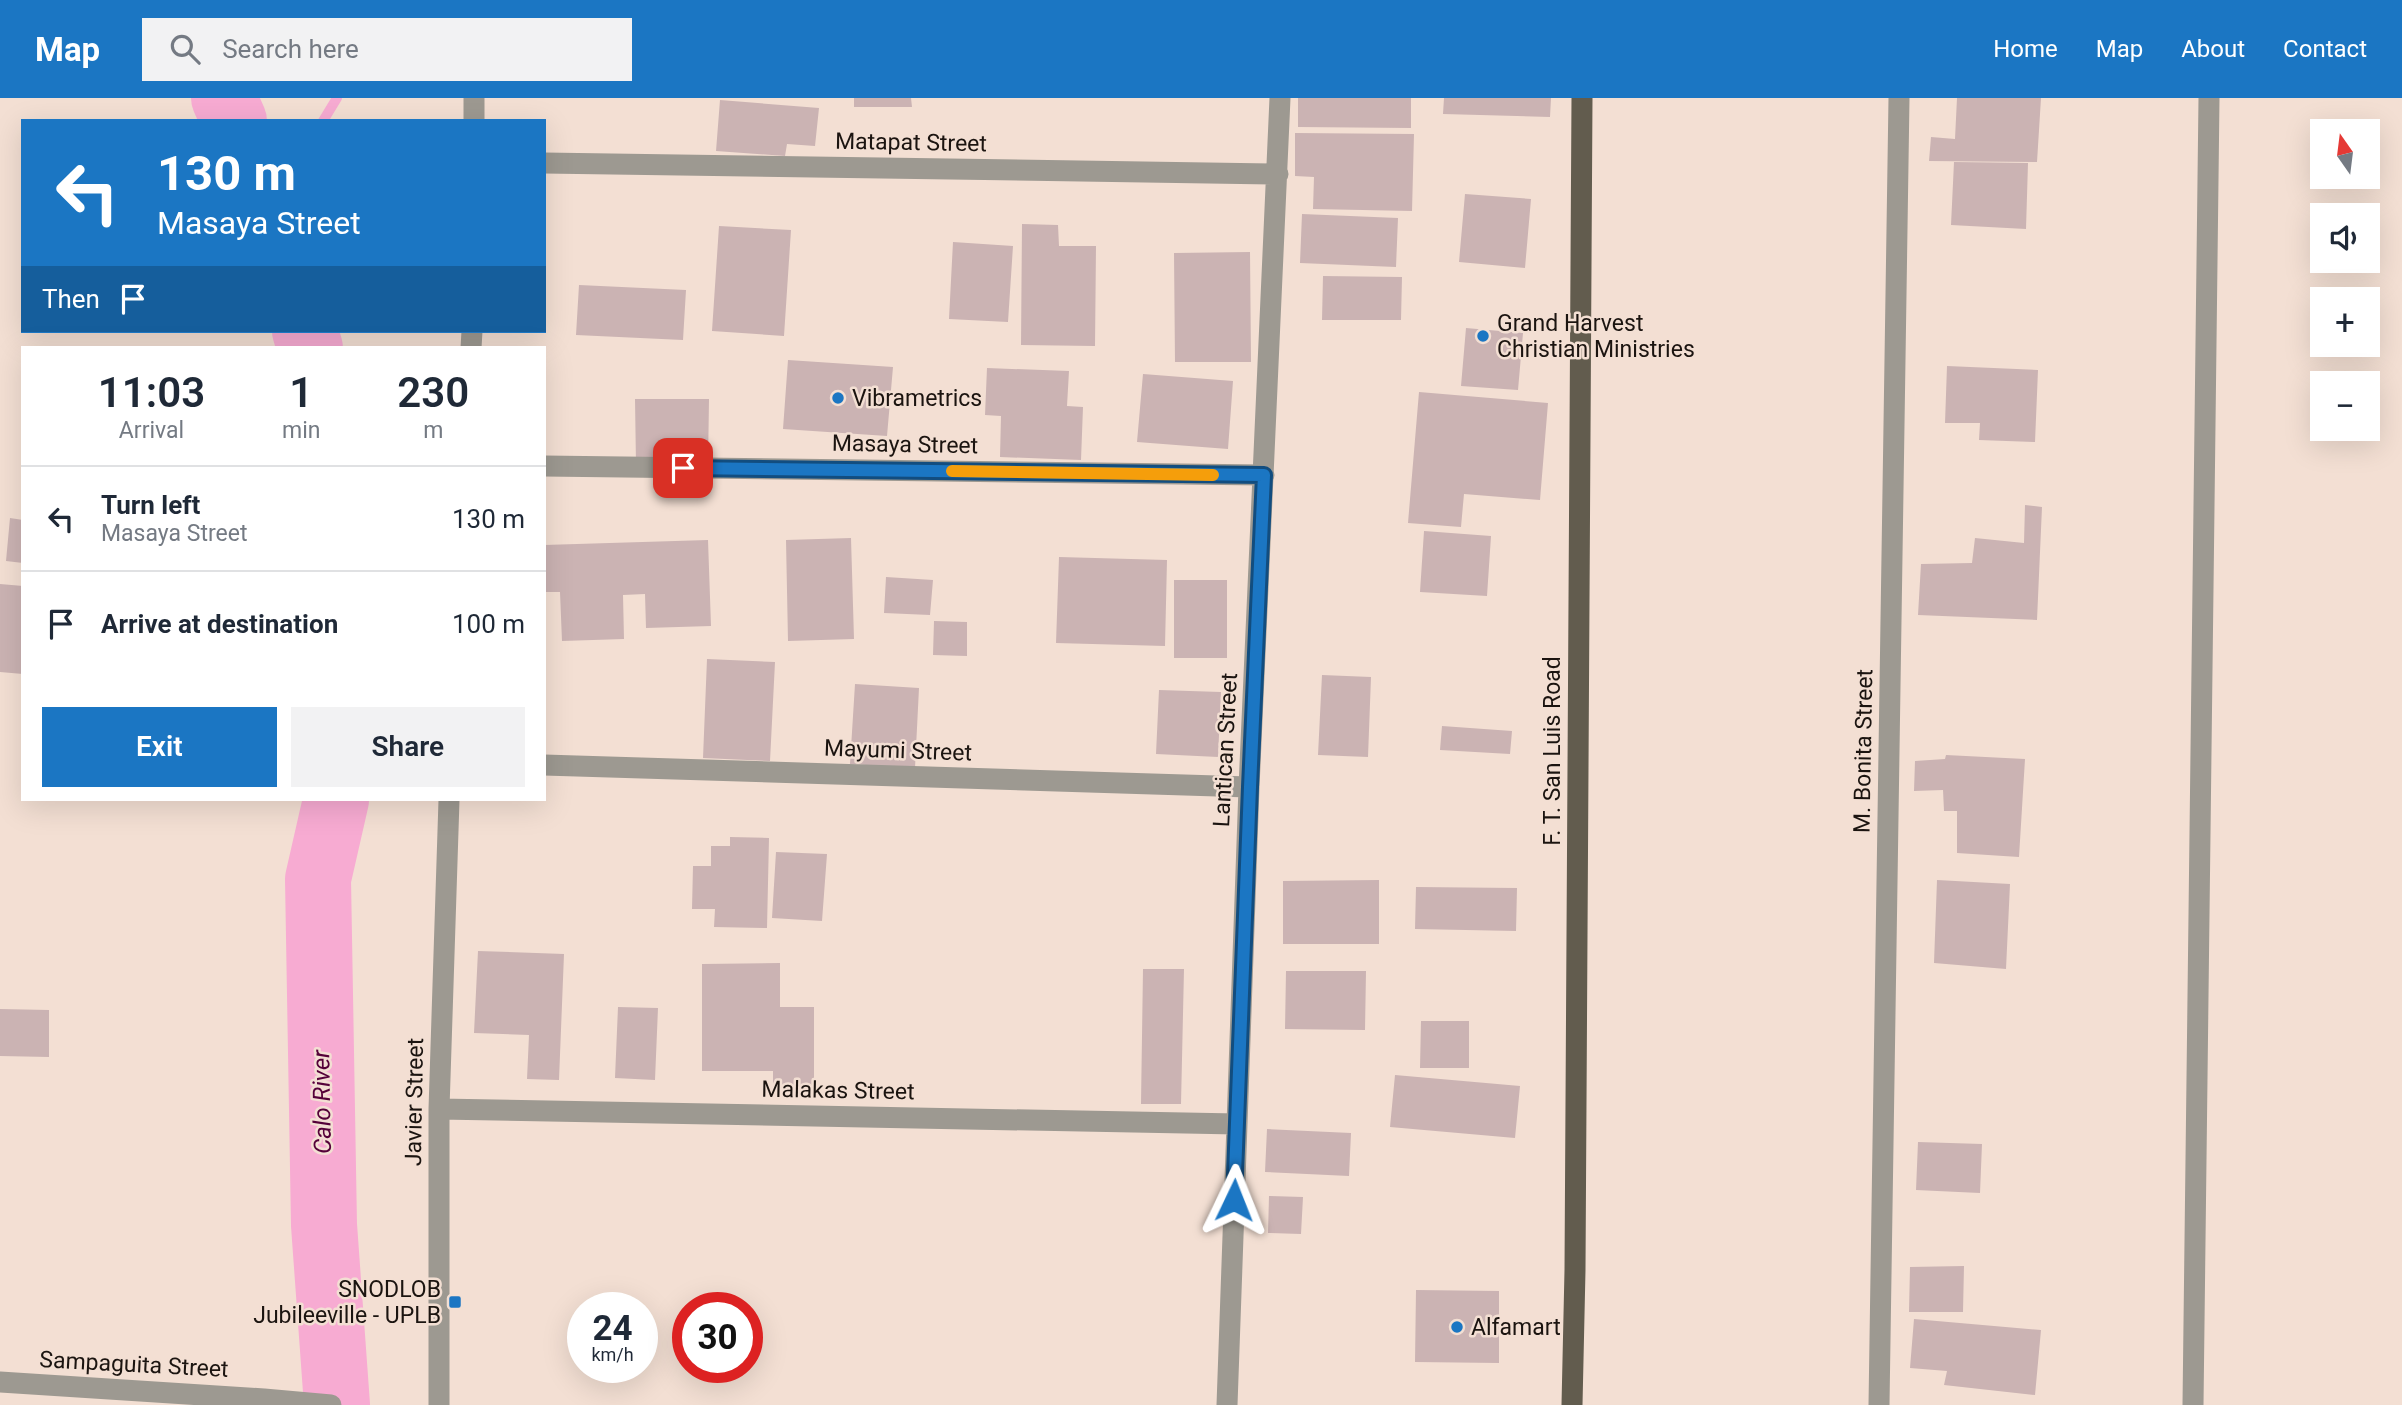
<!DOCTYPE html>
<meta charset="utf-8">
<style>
:root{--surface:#fff;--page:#f2f2f3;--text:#1f2937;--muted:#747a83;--line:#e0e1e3;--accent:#1b76c3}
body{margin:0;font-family:Roboto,sans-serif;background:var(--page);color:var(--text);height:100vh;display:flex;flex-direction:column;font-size:26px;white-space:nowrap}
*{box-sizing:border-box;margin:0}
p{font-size:23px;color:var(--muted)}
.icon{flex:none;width:38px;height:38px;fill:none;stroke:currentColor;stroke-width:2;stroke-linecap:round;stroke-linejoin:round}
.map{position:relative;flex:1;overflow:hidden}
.details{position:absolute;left:21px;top:248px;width:525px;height:455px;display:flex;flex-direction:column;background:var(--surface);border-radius:0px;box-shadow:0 7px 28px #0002}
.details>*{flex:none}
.top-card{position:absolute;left:21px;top:21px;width:525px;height:214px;border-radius:0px;box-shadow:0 7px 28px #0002;background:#1b76c3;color:#fff;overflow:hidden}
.needle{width:46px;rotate:346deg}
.buttons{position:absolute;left:2310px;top:21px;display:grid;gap:14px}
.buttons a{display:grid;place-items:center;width:70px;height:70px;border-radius:0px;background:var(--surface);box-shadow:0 7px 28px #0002;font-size:35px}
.speed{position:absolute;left:567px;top:1194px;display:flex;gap:14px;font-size:35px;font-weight:700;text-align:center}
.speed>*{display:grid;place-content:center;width:91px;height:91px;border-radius:50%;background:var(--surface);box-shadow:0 7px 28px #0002;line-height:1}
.speed small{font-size:18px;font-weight:400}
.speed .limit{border:10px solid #d22;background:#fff;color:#111}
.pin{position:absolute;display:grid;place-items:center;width:60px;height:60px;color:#fff;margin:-30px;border-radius:14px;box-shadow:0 4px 10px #0006}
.me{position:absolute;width:77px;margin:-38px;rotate:2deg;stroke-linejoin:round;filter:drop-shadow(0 0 5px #0008)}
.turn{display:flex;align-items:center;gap:24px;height:147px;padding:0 21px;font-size:32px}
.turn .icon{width:91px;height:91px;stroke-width:2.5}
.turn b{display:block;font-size:49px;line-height:60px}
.then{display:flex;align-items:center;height:66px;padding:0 21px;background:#0003;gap:14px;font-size:26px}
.eta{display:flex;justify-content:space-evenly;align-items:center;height:119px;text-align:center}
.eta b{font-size:42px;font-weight:600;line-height:49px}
.button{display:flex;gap:14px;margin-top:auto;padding:14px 21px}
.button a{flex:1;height:80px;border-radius:0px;background:var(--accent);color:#fff;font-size:28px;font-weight:600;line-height:80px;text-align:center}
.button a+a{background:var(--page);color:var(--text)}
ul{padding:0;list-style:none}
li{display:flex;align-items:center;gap:21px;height:105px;padding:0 21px;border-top:2px solid var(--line)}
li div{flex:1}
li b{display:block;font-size:26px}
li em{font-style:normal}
header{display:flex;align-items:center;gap:42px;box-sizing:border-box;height:98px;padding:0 35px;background:var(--accent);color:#fff}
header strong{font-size:33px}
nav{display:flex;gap:38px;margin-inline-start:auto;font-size:24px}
.search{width:490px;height:63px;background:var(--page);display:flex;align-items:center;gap:18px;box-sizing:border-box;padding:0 24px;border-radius:0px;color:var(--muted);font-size:26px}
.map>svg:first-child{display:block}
</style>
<header>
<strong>Map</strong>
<div class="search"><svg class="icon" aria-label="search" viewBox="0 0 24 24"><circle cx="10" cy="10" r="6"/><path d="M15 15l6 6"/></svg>Search here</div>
<nav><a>Home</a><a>Map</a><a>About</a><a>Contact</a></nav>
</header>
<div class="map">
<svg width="2402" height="1307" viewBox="0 0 2402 1307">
<rect width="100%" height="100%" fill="#f3dfd3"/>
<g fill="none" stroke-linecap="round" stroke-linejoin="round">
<!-- stream -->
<path stroke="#f7abd2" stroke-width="10" d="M323 23 337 0"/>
<!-- river -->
<path stroke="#f7abd2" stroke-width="66" d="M224 0 234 23
M305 233 310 250
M336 702 318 781 324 1127 337 1307"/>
</g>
<!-- building -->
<path fill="#cbb3b3" d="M854 0H911L912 9H854Z
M1298 0H1411V30L1298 29Z
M1444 0H1551L1550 19 1443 16Z
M1957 0H2041L2037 64 1929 63 1931 39 1955 41Z
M720 2 819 10 815 48 787 46 785 58 716 53Z
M1295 35 1414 36 1412 113 1313 111 1314 79 1295 78Z
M1954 64 2028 65 2026 131 1951 127Z
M1465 96 1531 101 1525 170 1459 164Z
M1302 116 1398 120 1396 169 1300 165Z
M1022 126 1058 127 1059 148H1096L1095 248 1021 247Z
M719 128 791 132 784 238 712 233Z
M953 144 1013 148 1008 224 949 221Z
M1250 154 1251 264H1175L1174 155Z
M1323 178 1402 179 1401 222H1322Z
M579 187 686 192 683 242 576 237Z
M1466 230 1523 235 1518 292 1461 288Z
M788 262 893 269 887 338 783 331Z
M1947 268 2038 272 2035 344 1979 342 1980 325H1945Z
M987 270 1069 273 1067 308 1083 309 1081 362 1000 359 1001 318 985 317Z
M1143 276 1233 283 1228 351 1137 344Z
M1419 294 1548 305 1540 402 1464 396 1461 429 1408 425Z
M635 301H709L708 367H636Z
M2025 407 2042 409 2037 522 1918 517 1921 466 1972 465 1975 440 2024 445Z
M10 420 23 422V465L6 463Z
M1424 433 1491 438 1487 498 1420 494Z
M851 440 854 541 788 543 786 442Z
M708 442 711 528 646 530 645 496 623 497 624 541 562 543 560 494H545L544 447Z
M1059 459 1167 462 1165 548 1056 545Z
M886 479 933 482 930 517 884 515Z
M1174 482H1227V560H1174Z
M0 486 23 488V576L0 574Z
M934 523 967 524V558L933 557Z
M707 561 775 564 770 663 703 660Z
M1322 577 1371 579 1368 659 1318 657Z
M855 586 919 590 915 670 850 666Z
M1159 592 1221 594 1218 659 1156 656Z
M1442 628 1512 633 1510 656 1440 652Z
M1946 657 2025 661 2019 759 1957 755V713H1944L1943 692 1914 693 1915 663 1945 661Z
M730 739 769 740 767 830 714 829 715 811H692L693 768H711V748H730Z
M776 754 827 756 822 823 772 820Z
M1379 782V846H1283V783Z
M1937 782 2010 786 2006 871 1934 865Z
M1416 789 1517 790 1516 833 1415 831Z
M478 853 564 856 559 982 527 981 529 937 474 935Z
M780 865V909H814V999H773V973H702V866Z
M1143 871H1184L1181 1006H1141Z
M1286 873H1366L1365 932 1285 931Z
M618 909 658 910 655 982 615 980Z
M0 911 49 912V959L0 958Z
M1421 923H1469V970H1420Z
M1395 977 1520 988 1515 1040 1390 1029Z
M1267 1031 1351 1035 1349 1078 1265 1074Z
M1918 1044 1982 1046 1980 1095 1916 1092Z
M1269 1098 1303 1099 1301 1136 1268 1135Z
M1964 1168 1963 1214H1909L1910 1169Z
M1416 1192 1499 1193V1265L1415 1264Z
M1914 1221 2041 1232 2035 1297 1944 1287 1947 1273 1910 1270Z"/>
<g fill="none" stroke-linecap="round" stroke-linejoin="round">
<!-- minor -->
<path stroke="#9d9991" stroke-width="21" d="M474 0V23
M544 65 1278 76
M471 250 472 233
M544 368 1264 377
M544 667 1249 689
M439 1011 1237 1026
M0 1284 264 1301 331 1307
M439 1307V1011L449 702
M1227 1307 1249 689 1280 0
M1879 1307 1899 0
M2193 1307 2209 0"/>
<!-- major -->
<path stroke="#625c4e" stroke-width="21" d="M1572 1307 1575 1172 1582 0"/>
</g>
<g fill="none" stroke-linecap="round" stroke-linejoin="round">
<!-- route casing -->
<g stroke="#124d7f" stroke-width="18">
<path id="route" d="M683 370 1264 377 1250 689 1234 1102"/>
</g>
<!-- route -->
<use href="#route" stroke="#1b76c3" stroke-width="12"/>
<!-- slow -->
<path stroke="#f59e0b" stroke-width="12" d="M952 373 1213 377"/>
</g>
<!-- markers -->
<g fill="#1b76c3" stroke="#f3dfd3" stroke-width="2.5">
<circle cx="1483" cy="238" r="7"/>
<circle cx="838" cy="300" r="7"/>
<rect x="448" y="1197" width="14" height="14" rx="3.5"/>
<circle cx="1457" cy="1229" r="7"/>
</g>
<g text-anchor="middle" stroke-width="5" stroke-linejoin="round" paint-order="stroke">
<!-- street labels -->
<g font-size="23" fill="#1b1410" stroke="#f3dfd3">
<text transform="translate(911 44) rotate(1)" y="8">Matapat Street</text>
<text transform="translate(905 346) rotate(1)" y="8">Masaya Street</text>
<text transform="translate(898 652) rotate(2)" y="8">Mayumi Street</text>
<text transform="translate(1225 652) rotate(-87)" y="8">Lantican Street</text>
<text transform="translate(1552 653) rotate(-90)" y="8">F. T. San Luis Road</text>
<text transform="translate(1863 653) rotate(-89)" y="8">M. Bonita Street</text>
<text transform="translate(838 992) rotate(1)" y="8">Malakas Street</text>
<text transform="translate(414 1004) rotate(-89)" y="8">Javier Street</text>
<text transform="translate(134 1266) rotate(3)" y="8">Sampaguita Street</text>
</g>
<!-- poi labels -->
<g font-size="23" fill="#1b1410" stroke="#f3dfd3" text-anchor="start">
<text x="1497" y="233">Grand Harvest<tspan x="1497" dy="26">Christian Ministries</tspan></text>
<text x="852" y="308">Vibrametrics</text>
<text x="441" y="1199" text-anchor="end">SNODLOB<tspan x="441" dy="26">Jubileeville - UPLB</tspan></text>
<text x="1471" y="1237">Alfamart</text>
</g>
<!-- water labels -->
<g font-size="24" font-style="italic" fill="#550139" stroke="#f3dfd3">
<text transform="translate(322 1004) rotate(-91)" y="8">Calo River</text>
</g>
</g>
</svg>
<div class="buttons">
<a><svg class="needle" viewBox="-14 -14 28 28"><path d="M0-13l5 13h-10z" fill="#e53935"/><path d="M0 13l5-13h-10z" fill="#747a83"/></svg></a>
<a><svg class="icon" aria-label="sound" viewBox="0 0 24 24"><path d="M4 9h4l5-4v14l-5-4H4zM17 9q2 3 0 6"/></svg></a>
<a>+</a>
<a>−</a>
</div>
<div class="speed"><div>24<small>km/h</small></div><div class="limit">30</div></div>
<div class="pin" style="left:683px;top:370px;background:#d93025"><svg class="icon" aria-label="arrive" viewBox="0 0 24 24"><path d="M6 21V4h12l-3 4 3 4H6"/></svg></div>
<svg class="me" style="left:1234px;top:1102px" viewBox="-20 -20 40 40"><path d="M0-17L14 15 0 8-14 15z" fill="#1b76c3" stroke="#fff" stroke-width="4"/></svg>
<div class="top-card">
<div class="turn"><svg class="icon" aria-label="left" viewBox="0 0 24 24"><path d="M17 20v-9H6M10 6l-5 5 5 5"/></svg><div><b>130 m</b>Masaya Street</div></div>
<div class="then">Then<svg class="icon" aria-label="arrive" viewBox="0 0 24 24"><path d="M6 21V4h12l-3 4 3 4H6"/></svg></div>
</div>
<section class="details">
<div class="eta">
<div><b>11:03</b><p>Arrival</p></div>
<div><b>1</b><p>min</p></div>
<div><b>230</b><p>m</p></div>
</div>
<ul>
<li><svg class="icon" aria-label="left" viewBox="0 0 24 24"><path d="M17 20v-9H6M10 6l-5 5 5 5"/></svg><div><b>Turn left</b><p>Masaya Street</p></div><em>130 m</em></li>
<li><svg class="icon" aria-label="arrive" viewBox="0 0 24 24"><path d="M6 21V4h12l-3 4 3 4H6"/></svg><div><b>Arrive at destination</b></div><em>100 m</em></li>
</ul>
<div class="button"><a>Exit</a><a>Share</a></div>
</section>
</div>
